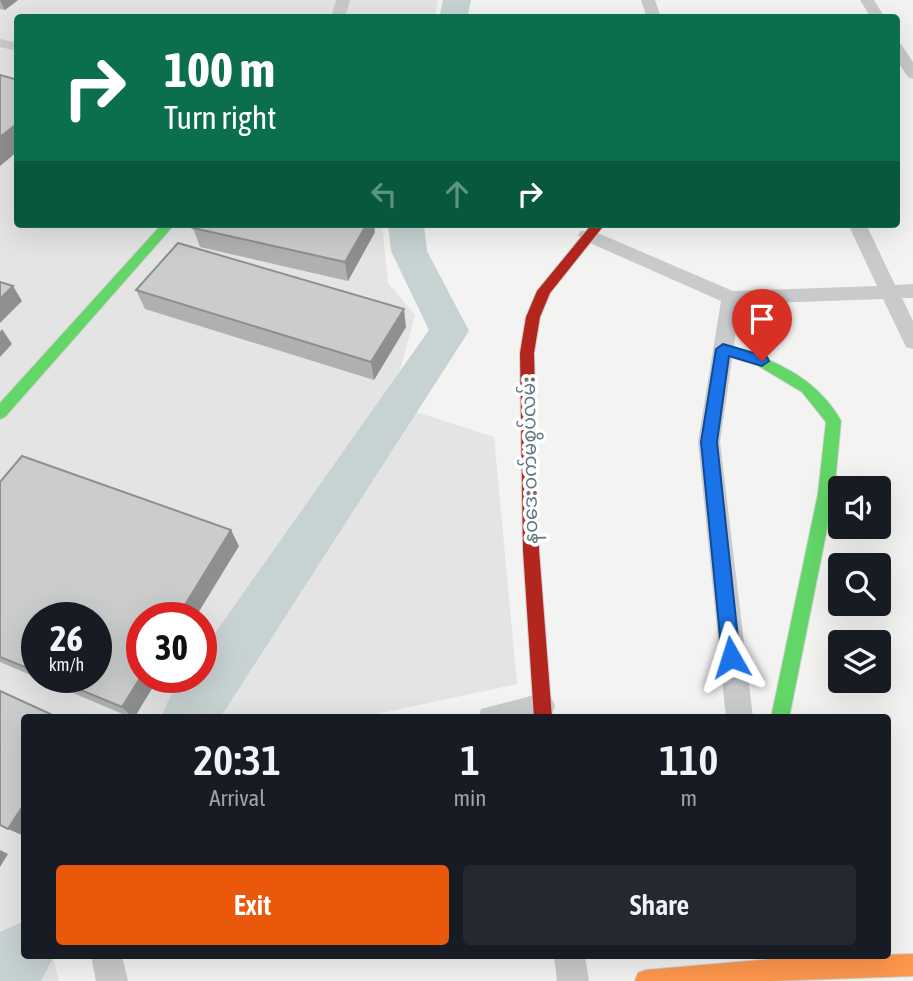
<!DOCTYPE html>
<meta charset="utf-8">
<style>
:root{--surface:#171b24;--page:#242831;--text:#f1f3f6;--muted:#9ea1a6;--accent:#ea580c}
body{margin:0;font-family:"Asap Condensed","Noto Sans Myanmar",sans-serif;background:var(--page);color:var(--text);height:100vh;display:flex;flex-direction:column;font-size:26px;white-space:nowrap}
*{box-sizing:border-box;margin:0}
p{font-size:23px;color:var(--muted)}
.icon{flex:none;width:38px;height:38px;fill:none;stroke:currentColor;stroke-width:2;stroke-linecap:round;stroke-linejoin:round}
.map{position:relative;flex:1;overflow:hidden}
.drawer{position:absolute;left:21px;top:714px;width:870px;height:245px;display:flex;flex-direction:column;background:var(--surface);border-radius:7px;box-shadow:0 7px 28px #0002}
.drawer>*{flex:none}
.guide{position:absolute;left:14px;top:14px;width:886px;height:214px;border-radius:7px;box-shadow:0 7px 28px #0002;background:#0b6e4f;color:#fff;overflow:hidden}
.buttons{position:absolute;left:828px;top:476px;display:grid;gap:14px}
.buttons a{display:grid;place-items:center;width:63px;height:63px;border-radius:7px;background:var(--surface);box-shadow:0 7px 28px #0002;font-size:35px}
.speed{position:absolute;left:21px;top:602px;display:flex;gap:14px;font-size:35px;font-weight:700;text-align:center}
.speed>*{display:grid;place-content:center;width:91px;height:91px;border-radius:50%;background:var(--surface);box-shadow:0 7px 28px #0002;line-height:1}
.speed small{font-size:18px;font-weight:400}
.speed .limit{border:10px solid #d22;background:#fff;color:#111}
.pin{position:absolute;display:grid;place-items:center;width:60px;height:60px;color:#fff;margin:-72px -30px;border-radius:50% 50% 50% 0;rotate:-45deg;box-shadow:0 0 7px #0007}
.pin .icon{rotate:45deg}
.me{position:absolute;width:77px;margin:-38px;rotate:354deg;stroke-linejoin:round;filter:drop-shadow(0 0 5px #0008)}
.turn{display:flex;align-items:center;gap:24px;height:147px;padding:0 35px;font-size:32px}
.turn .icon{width:91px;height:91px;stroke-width:2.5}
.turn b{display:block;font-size:49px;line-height:60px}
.lanes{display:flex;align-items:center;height:66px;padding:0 35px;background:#0003;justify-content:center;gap:35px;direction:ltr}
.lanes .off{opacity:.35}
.eta{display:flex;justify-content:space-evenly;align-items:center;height:119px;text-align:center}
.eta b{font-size:42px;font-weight:600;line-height:49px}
.action{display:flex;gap:14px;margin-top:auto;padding:14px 35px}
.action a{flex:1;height:80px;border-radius:7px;background:var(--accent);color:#fff;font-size:28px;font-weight:600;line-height:80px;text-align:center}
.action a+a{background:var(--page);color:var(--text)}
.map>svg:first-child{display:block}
</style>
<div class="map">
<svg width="913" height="981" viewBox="0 0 913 981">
<rect width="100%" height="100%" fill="#f3f3f1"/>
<!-- built -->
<path fill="#e3e4e3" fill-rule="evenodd" d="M0 0H438L435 18H18V224H382L388 283 415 315 391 404 494 437 517 684 363 717 24 718V956H53L59 981H0ZM37 618H96V677H37ZM142 618H201V677H142Z"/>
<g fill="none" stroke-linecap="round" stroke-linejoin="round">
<!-- river -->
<path fill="#c7d2d3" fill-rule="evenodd" d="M443 0H471L467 18H439Z
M388 224H424L427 251 469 331 220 718H161L169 699 184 677H201V653L429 330 391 251Z
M24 921V956H54L41 981H0V932Z"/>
<!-- fast casing -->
<g stroke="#ced0d0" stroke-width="2">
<path id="fast" d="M162 224H175L5 417 0 419V403Z
M723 344C770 358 816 376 841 421L834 494 789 718H771L818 494 826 422 802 392 757 365 718 353 716 349Z"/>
</g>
<!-- slow casing -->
<g stroke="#ced0d0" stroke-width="2">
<path id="slow" d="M913 954V976L771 981H635L638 973 646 970 783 958Z"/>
</g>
<!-- jam casing -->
<g stroke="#ced0d0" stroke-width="2">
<path id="jam" d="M592 224H605L550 293 540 317 534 353 539 550 552 718H534L523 550 520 353 526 317 537 291Z"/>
</g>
<!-- street -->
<path fill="#c8cacb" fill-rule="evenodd" d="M336 0H350L345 18H331Z
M641 0H655L661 18H647Z
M860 0H874L885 18H871Z
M0 39 18 43V51L0 47Z
M896 43 901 44 913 62V79L908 77 896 59Z
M848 224H866L895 285 913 284V298H902L913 321V349L906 347 883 299 740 304 720 442 753 718H726L698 442 721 301 581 239 578 235 581 231H593L733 291 877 286Z
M542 693 551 697 555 706 551 715 546 718H478L481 709Z
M91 956H122L128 981H96Z
M554 956H585L589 981H557Z"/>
<!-- fast -->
<use href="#fast" fill="#63d668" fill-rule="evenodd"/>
<!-- slow -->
<use href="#slow" fill="#ff974d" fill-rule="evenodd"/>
<!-- jam -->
<use href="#jam" fill="#b3261e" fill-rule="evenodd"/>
</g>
<!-- wall -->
<path fill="#afb0b0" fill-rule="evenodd" d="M0 0H18L5 10 0 9Z
M193 228 375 232 348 281 200 247Z
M136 290 406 327 374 380 145 309Z
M0 482 239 546 142 677H159L134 718H132L0 662ZM37 618 96 677H37Z"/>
<!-- shaded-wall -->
<path fill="#8e9090" d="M0 0H18L5 10Z
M18 123V151L0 166V137Z
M367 224H374L375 232 348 281 345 262Z
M13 286 22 301 0 323V299Z
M404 309 406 327 374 380 371 362Z
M2 329 12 344 0 357V332Z
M231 530 239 546 195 618H177Z
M142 675V677H159L134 718H133L122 707Z
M24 804V836L8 829Z
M0 850 8 854 0 867Z"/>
<!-- building -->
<path fill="#cbcdcd" stroke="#8e9090" stroke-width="2" d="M0 75 18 80V123L0 137Z
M196 224H367L345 262 193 228Z
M178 243 404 309 371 362 136 290Z
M0 282 13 286 0 299Z
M22 456 231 530 177 618H142V675L122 707 49 677H96V618H37V672L0 657V482Z
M0 691 59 718H24V804L8 829 0 825Z"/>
<!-- route -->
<path fill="#1a73e8" stroke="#114b97" stroke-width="2" d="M723 344 767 357 769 361 762 366 729 356 717 442 740 657 738 663 731 666 725 663 722 657 701 442 716 349Z"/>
<g text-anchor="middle" stroke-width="7" stroke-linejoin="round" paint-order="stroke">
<!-- street labels -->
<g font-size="19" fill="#627882" stroke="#fff">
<text transform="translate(529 460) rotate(-91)" y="7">နဝဒေးဝက်မစွပ်လမ်း</text>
</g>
</g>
</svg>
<div class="buttons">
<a><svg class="icon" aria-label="sound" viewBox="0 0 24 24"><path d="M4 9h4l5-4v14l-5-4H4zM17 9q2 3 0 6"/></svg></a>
<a><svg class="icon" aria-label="search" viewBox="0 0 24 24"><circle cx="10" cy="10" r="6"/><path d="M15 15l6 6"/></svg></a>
<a><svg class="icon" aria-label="layers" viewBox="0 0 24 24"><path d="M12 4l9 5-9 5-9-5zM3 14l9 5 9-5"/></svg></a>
</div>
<div class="speed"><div>26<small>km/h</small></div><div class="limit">30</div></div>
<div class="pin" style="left:762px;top:361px;background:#d93025"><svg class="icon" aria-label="arrive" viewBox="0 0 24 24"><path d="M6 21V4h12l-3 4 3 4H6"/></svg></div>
<svg class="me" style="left:731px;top:657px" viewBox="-20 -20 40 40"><path d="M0-17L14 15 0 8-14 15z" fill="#1a73e8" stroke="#fff" stroke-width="4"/></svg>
<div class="guide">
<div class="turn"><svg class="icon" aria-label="right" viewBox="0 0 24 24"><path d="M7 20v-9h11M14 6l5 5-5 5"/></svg><div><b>100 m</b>Turn right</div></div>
<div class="lanes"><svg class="icon off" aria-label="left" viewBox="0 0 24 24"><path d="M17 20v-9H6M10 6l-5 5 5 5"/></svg><svg class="icon off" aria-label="ahead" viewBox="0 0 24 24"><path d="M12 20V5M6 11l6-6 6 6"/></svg><svg class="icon" aria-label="right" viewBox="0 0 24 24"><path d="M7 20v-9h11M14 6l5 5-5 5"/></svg></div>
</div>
<section class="drawer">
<div class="eta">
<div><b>20:31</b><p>Arrival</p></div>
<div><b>1</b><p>min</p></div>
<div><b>110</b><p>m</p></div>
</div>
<div class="action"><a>Exit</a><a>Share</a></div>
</section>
</div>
